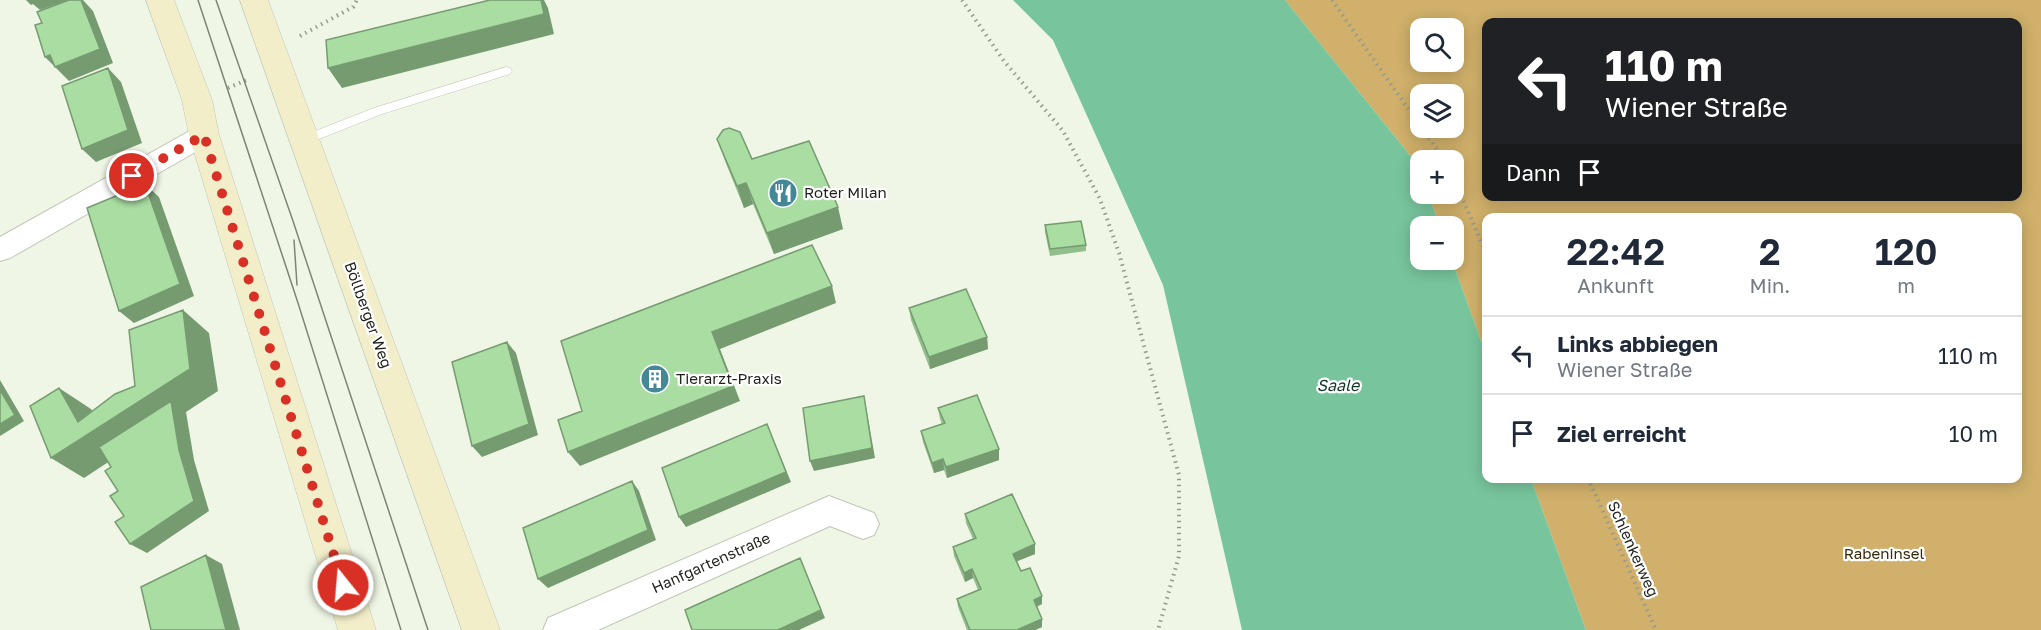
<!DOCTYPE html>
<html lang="de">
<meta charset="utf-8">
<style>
:root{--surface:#fff;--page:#f6f6f7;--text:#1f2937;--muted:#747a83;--line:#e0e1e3}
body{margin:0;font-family:"Golos Text",sans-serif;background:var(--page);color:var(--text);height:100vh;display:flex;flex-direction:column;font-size:22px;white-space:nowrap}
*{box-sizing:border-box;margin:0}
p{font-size:20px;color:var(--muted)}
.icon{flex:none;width:33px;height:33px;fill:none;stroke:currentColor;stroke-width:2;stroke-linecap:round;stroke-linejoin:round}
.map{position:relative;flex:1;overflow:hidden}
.panel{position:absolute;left:1482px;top:213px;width:540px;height:270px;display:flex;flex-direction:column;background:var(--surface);border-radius:12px;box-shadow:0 3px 15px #0003}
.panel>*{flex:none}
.hud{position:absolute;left:1482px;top:18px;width:540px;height:183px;border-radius:12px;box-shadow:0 3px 15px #0003;background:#202124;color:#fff;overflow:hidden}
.tools{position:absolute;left:1410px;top:18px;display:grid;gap:12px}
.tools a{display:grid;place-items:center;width:54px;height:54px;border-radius:12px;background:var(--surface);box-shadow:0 3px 15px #0003;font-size:30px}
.pin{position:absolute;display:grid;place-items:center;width:51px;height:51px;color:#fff;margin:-26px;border:3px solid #fff;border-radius:50%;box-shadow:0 2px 6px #0007}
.me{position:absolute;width:66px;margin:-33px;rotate:343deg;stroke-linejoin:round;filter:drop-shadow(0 0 4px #0008)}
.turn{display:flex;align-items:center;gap:21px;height:126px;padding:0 24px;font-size:27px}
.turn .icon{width:78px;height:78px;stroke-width:2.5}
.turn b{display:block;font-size:42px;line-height:51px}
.then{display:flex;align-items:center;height:57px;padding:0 24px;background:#0003;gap:12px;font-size:22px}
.eta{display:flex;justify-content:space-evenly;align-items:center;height:102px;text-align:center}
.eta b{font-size:36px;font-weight:600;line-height:42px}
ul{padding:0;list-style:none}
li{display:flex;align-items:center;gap:18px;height:78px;padding:0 24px;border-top:2px solid var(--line)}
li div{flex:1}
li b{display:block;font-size:22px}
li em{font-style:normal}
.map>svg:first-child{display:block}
</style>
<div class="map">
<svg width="2041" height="630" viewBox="0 0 2041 630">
<rect width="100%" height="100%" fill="#eff6e5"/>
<!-- forest -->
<path fill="#d0b06a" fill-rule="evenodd" d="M1285 0H2041V630H1586L1531 479 2018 478V218H1486V355L1452 260 1454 226H1440L1428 194H1454V160H1420V174L1417 164ZM1486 22H2018V196H1486ZM1420 28H1454V62H1420ZM1420 94H1454V128H1420Z"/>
<!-- water -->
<path fill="#78c59d" d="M1013 0H1285L1417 164 1420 174V194H1428L1440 226H1420V260H1452L1486 355V478L1531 479 1586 630H1242L1163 285 1053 40Z"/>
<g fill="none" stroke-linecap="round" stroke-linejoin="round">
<!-- lane casing -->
<g stroke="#c0c6b6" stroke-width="1">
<path id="lane" d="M506 67 510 68 512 71 510 74 382 114 304 145 298 140 300 137 374 108Z"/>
</g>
<!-- street casing -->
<g stroke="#c0c6b6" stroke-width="2">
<path id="street" d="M204 125 213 128 217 135 213 142 10 258 0 261V237L195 128Z
M829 496 874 513 879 524 874 535 863 539 830 526 598 630H543L548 618Z"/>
</g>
<!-- secondary casing -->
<g stroke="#c0c6b6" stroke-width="1">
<path id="secondary" d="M146 0H174L212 100 219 135 376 630H338L189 135 182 100Z
M240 0H268L500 630H462Z"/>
</g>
<!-- path -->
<path stroke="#959a8e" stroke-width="4" stroke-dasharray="1.5 4.5" stroke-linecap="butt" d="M962 0 1004 61 1063 131 1100 199 1119 253 1179 475V556L1158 630
M1332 0 1420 126
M300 36 353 7 357 0
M228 88 249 79
M1422 128 1445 160
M1454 179 1486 253
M1588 478 1656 630"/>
<!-- lane -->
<use href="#lane" fill="#fff" fill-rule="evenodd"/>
<!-- street -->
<use href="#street" fill="#fff" fill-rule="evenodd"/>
<!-- secondary -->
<use href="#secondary" fill="#f2eeca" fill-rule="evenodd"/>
<!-- tram -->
<path stroke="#7f8479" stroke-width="1.5" d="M198 0 298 303 401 630
M216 0 293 221 428 630
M294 240 297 285"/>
</g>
<!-- wall -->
<path fill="#91be8b" d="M717 139 752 159 843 229 774 254 753 204 744 208 725 161Z
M1045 225 1086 245V251L1050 256 1045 232Z
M909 308 987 337 988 349 930 369 911 320Z
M938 408 999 449V460L947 478 944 470 934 473 923 442 921 431 942 424 940 419Z
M965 514 1035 544V554L1017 561 1021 571 1042 596V604L1037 607 1042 627 1035 630H967L958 607 957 599 978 590 973 578 965 582 954 556 953 547 973 539 966 523Z"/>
<!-- shaded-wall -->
<path fill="#769b71" d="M26 0H68L40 10 33 4 31 5Z
M81 0H83L93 11 113 63 69 81 45 57Z
M541 0H544L548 8 554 34 342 88 328 68Z
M108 68 121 82 142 143 96 162 82 149Z
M746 183 753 204 744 208 737 186Z
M145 184 159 197 194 296 134 323 119 311Z
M838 207 843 229 774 254 767 233Z
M832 286 836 303 720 349 740 401 580 466 568 452 712 332Z
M183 310 209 333 218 391 186 412 194 460 209 511 147 553 130 544 179 450 174 419 84 478 51 458 78 422 59 388 91 409 101 426 190 369Z
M987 337 988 349 930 369 929 357Z
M507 342 516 353 538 435 482 457 472 446Z
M0 380 24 421 0 436Z
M864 396 866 407 875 458 814 471 810 461Z
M767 424 791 482 686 527 679 517Z
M999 449V460L947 478 946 467Z
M943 459 944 470 934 473 932 463Z
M632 481 639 491 656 540 548 588 538 579Z
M1035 544V554L1013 563V554Z
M206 555 222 564 240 630H226Z
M800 558 825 618 799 630H778Z
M972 569 973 578 965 582 964 573Z
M1042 596V604L1033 608 1034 600Z
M1042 619V627L1035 630H1017Z"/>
<!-- building -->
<path fill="#a9dda2" stroke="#769b71" stroke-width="1.5" d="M69 0H81L100 49 55 67 50 55 45 57 35 25 42 23 37 12Z
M490 0H541L544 14 328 68 326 40Z
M108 68 128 130 82 149 62 86Z
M729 128 740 132 752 159 809 141 838 207 767 233 746 183 737 186 717 139 723 130Z
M145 184 180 284 119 311 87 208Z
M1081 221 1086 245 1050 249 1045 225Z
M812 245 832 286 712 332 733 386 568 452 558 420 582 411 561 341Z
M966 289 987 337 929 357 909 308Z
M183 310 190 369 51 458 30 406 59 388 78 422 115 394 135 386 129 330Z
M507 342 529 424 472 446 452 362Z
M0 390 15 415 0 424Z
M977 395 999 449 946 467 943 459 932 463 921 431 945 423 938 408Z
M864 396 872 448 810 461 803 408Z
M171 401 179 450 194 501 130 544 115 522 124 516 110 496 118 491 105 471 111 467 99 447Z
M767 424 786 472 679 517 662 468Z
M632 481 648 530 538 579 523 528Z
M1012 494 1035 544 1013 554 1021 571 1030 568 1042 596 1034 600 1042 619 1017 630H970L957 599 981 589 972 569 964 573 953 547 976 538 965 514Z
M206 555 226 630H151L141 587Z
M800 558 821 610 778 630H692L685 610Z"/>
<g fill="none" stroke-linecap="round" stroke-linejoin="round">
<!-- route -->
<path stroke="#d93025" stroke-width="10" stroke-dasharray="0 18" d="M132 176 204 135 343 585"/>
</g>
<!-- icons -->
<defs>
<g id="restaurant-disc" transform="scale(1.5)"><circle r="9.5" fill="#448797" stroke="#fff"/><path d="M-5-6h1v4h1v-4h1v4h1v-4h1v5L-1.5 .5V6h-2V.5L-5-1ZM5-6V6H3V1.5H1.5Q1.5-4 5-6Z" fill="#fff"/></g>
<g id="building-disc" transform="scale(1.5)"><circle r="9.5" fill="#448797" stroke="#fff"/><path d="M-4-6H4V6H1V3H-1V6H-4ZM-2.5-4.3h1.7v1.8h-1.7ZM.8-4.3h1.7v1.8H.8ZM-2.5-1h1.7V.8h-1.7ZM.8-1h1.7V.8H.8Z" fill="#fff"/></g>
</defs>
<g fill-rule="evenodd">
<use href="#restaurant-disc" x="783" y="193"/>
<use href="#building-disc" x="655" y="379"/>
</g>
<g text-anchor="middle" stroke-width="4.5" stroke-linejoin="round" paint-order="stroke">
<!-- poi labels -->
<g font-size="15" fill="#1f211b" stroke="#fff" text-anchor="start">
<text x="804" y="198">Roter Milan</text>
<text x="676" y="384">Tierarzt-Praxis</text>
</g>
<!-- street labels -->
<g font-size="15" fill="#1f211b" stroke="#fff">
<text transform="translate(368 315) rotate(70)" y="5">Böllberger Weg</text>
<text transform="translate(1633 549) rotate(66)" y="5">Schlenkerweg</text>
<text transform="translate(711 563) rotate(-24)" y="5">Hanfgartenstraße</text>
</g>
<!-- park labels -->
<g font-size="15" fill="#382a0a" stroke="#fff">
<text x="1884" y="559">Rabeninsel</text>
</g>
<!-- water labels -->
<g font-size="16" font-style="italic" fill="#143626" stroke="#fff">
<text x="1338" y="391">Saale</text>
</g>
</g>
</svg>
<div class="tools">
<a><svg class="icon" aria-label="search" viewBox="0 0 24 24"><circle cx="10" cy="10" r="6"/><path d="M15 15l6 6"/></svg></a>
<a><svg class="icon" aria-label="layers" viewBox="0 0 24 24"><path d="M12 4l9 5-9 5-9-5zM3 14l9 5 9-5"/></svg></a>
<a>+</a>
<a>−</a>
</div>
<div class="pin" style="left:132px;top:176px;background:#d93025"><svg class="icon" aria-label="arrive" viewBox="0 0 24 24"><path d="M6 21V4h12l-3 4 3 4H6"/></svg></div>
<svg class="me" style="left:343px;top:585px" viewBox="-20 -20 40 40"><circle r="17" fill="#d93025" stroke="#fff" stroke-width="3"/><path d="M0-11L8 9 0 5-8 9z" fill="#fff"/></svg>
<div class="hud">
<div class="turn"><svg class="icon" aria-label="left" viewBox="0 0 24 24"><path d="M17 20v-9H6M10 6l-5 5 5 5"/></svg><div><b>110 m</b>Wiener Straße</div></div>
<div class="then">Dann<svg class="icon" aria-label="arrive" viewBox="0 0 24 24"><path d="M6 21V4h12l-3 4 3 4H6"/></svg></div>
</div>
<section class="panel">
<div class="eta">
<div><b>22:42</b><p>Ankunft</p></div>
<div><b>2</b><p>Min.</p></div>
<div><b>120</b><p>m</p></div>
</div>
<ul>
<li><svg class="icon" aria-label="left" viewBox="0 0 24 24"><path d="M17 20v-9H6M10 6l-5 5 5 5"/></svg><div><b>Links abbiegen</b><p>Wiener Straße</p></div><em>110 m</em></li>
<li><svg class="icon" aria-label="arrive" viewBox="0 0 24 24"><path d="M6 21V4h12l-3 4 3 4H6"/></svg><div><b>Ziel erreicht</b></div><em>10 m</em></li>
</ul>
</section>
</div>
